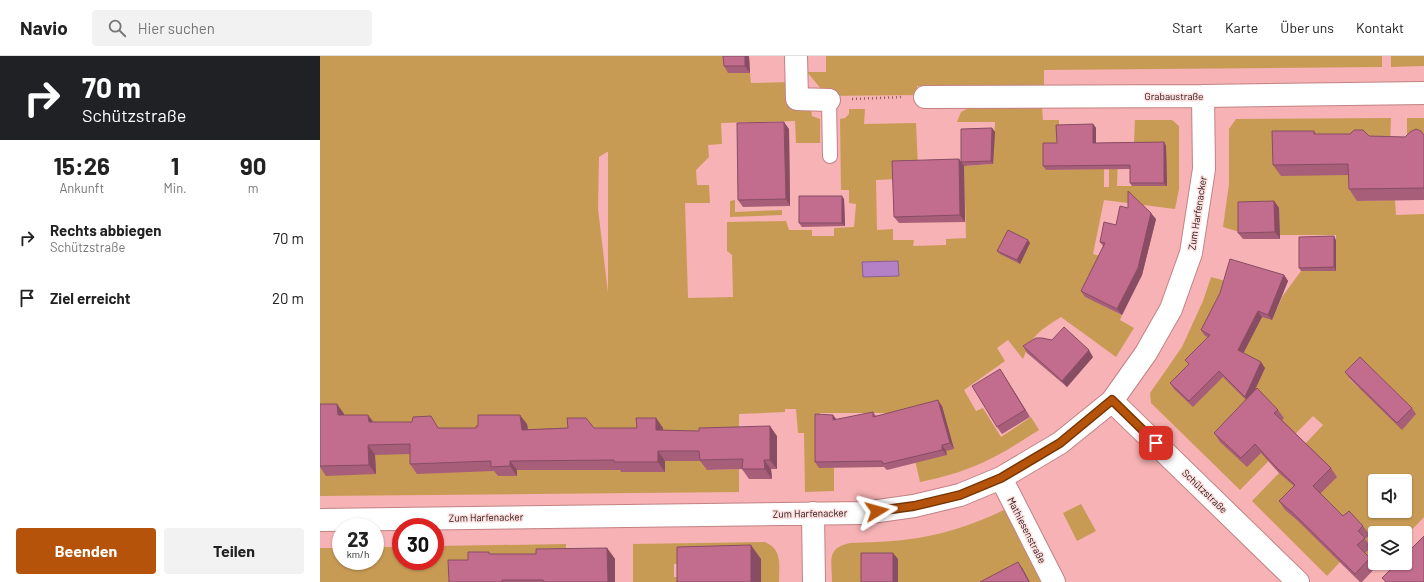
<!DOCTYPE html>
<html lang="de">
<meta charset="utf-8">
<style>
:root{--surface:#fff;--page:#f2f2f2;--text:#222;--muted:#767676;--line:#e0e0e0;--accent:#b45309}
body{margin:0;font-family:Barlow,sans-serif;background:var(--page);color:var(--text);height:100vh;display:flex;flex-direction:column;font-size:15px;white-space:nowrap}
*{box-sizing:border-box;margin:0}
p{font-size:13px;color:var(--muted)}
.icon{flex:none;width:22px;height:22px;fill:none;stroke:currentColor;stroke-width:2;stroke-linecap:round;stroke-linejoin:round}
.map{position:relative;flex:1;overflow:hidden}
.details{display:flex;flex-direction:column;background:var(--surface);width:320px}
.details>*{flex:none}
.guide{background:#202124;color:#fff;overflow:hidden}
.controls{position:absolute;left:1048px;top:418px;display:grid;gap:8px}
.controls a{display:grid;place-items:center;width:44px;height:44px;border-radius:4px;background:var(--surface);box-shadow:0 1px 3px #0004;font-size:20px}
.speed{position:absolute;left:12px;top:462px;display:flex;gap:8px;font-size:20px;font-weight:700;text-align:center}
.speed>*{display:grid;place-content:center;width:52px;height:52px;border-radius:50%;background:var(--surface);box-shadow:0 1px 3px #0004;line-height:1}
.speed small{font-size:10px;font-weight:400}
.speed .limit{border:6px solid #d22;background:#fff;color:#111}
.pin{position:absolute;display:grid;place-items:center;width:34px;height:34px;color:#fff;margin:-17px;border-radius:8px;box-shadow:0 2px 6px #0006}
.me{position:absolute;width:44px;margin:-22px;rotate:82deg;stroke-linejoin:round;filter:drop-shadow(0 0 3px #0008)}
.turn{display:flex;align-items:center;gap:14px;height:84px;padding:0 16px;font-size:18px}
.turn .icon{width:52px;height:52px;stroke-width:2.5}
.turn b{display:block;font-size:28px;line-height:34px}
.eta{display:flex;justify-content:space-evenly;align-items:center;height:68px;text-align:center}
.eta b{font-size:24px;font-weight:700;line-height:28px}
.button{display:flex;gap:8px;margin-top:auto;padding:8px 16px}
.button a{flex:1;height:46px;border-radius:4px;background:var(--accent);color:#fff;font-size:16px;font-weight:700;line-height:46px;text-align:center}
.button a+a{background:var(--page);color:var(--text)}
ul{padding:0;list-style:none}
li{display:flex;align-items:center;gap:12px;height:60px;padding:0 16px}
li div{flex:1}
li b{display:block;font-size:15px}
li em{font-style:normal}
header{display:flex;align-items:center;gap:24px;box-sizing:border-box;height:56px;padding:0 20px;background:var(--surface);border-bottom:1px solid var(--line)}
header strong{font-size:19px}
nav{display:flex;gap:22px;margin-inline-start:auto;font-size:14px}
.search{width:280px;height:36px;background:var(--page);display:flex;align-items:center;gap:10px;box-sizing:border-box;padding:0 14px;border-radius:4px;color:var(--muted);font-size:15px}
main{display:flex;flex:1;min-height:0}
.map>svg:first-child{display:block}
</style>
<header>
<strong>Navio</strong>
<div class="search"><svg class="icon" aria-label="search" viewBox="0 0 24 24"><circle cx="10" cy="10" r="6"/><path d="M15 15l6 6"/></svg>Hier suchen</div>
<nav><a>Start</a><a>Karte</a><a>Über uns</a><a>Kontakt</a></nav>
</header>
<main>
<section class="details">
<div class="guide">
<div class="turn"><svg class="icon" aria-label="right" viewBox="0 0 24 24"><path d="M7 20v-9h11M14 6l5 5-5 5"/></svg><div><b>70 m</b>Schützstraße</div></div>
</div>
<div class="eta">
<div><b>15:26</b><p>Ankunft</p></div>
<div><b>1</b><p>Min.</p></div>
<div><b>90</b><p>m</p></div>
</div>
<ul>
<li><svg class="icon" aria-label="right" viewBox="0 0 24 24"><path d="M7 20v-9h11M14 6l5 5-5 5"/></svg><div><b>Rechts abbiegen</b><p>Schützstraße</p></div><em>70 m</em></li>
<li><svg class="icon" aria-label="arrive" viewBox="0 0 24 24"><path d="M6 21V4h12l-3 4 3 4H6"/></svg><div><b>Ziel erreicht</b></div><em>20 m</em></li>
</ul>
<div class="button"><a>Beenden</a><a>Teilen</a></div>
</section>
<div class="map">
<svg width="1104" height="526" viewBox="0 0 1104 526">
<rect width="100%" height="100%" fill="#f6b2b4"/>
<!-- green -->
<path fill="#c89b55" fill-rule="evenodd" d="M0 0H407L408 17H430L431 27 469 26 470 53H491L492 60 500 63V87H476L475 65 401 67 402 88 388 89 389 101 376 114 377 129H389L390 147H365L368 242 413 241 412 199 407 195V166L466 165 469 174H492V180H514V172L534 171 536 148 529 147V134H521L520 63 525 62 529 58V53H545L544 68 596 67 598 111 577 123 556 124 557 174 573 173V184H594L593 190 626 189V183L646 182 644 110 673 108 675 66H637L641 56 649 52 722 51 723 64H739V91L726 114 784 113V131H789V97H798L797 130H812L815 64H852L859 70V133L855 153 784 144 773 198 786 202 766 241 802 259 800 264 814 272 796 301 741 261C719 275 713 278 703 303L688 284 677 292 685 305 644 334 656 355 663 352 681 381 711 361 719 374C704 383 690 393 674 401 652 413 625 421 600 426L591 387 570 357H500V364L514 412V435L485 436 484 377H478L476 353H465V356L419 358V381L387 414 419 413V436L0 440ZM287 96H288V237L278 153 279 101Z
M506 0H1062V11L724 14V30H597V39L507 40 487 16H506Z
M1071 0H1104V10L1071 11Z
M1071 62 1070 92 1038 145 1075 144 1076 159 1104 158V461L1085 481V477H1055V507H1060L1056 511 1043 498 1020 506 1007 520 932 445 959 417 985 433 965 454 979 466 1002 442 999 439 984 389 1003 369 993 360 920 434 831 347 830 337 862 291 883 245 891 221 909 226 952 264 962 241 981 215H1016V179H960L959 152 923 177 903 171 909 128V73L916 63ZM1038 314 1047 325 1039 332 1029 323ZM1055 425H1085V455H1055Z
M1087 62H1104V85L1087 92Z
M415 144V156L462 154V159L410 161V145Z
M761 448 776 475 757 485 743 457Z
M686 453 725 526H710L703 513 677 526H578L577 503 546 526H512C512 505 506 492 530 487 548 486 566 486 583 484 619 480 654 469 686 453Z
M445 486C463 494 459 509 459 526H441L440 503 354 508V521H367V526H313V488Z
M246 488V503L224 526H0V492H21V505H55V491H81V505H115V490Z"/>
<!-- water -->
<path fill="#b481c6" stroke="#8a5f90" d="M578 205 579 220 543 221 542 206Z"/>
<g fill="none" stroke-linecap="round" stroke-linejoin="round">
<!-- lane casing -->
<g stroke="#c28284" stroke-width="16">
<path id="lane" d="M509 44 510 100"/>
</g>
<!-- street casing -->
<g stroke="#c28284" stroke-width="24">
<path id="street" d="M476 0 477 43 509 44
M605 41 883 40 1104 37
M792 345 978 526
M681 422 734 526
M493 457 494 526
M0 464 544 457 594 450 640 439 681 422 740 387 792 345 826 297 851 253 871 197 884 113 883 40"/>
</g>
<!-- path -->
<path stroke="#8c5f60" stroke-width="2.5" stroke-dasharray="1 3" stroke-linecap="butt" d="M532 43 583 41"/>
<!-- lane -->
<use href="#lane" stroke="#fff" stroke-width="14"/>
<!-- street -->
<use href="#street" stroke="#fff" stroke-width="22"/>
</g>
<!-- wall -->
<path fill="#a75e79" d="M429 0 430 17H408L404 10Z
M773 68 776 72V87L844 86 846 90 847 130H812L810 127V113L726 114 723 110 737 87Z
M672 72 675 76 673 108 644 110 645 166 579 167 574 161 639 103 641 106Z
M469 73 470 150 423 151 418 144Z
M994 75 996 78 1049 80 1085 81 1104 79V144L1037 145 1029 133V119L961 120 953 109Z
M524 143 525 170 482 171 479 167Z
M954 145 959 152 960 183H923L918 177Z
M836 163 822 219 802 259 765 241 761 235 783 190 780 186Z
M1016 184V215H981L979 212Z
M710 187 700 208 680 198 677 195Z
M964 219 968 225 952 264 942 261 923 297 945 312 935 334 958 354 964 362 962 364 1011 412 1017 421 1000 438 1023 460 1043 470 1050 479 1045 483 1051 491 1045 497 1050 502 1056 511 1042 526H1040L979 466 965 454 959 445 974 430 959 417 941 397 927 411 900 386 894 377 926 344 903 321 873 351 854 333 850 327 869 308 865 304 888 281 885 280 881 274Z
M703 290 773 301 747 331 707 297Z
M680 313 710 361 682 378 677 371Z
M1025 316 1092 352 1096 358 1082 374 1030 323Z
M0 348H17L24 358V359L54 366 119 372H156L207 368 208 373 274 372H317L336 362 343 372V374L457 380V413H451L452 423H429L422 413 387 414 380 405H345V416H301L300 414H197V420H178L174 415 97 418 90 408V398L55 399 56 418 6 420 0 411Z
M622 350 634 393 626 395 627 399 567 414 564 411 499 412 495 406 517 364 553 356 556 360Z
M287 492 295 503V526H129L148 504 171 498H216Z"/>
<!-- shaded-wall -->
<path fill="#884c63" d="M425 0H429L430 17 425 10Z
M464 66 469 73 470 150 466 143Z
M773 68 776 72V90L773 87Z
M672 72 675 76 673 108 671 105Z
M844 86 846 90 847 130 844 127Z
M639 103 644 110 645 166 640 159Z
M522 140 524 143 525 170 522 167Z
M954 145 959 152 960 183 955 176Z
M831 157 836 163 822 219 802 259 797 253Z
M1014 180 1016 184V215L1014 211Z
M708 184 710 187 700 208 697 204Z
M964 219 968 225 952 264 948 259Z
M938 255 942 261 922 300 918 294Z
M769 294 773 301 747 331 742 325Z
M941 306 945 312 929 346 925 341Z
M680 313 684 319 710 361 705 354Z
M618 344 622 350 634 393 630 387Z
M17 348 24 358V369L18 359Z
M48 359 55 368 49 366Z
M200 359 207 368 209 383 202 374Z
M513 359 517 364H513Z
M336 362 343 372V384L336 374Z
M450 370 457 380V413L450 404Z
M48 389 55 399 56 418 49 409Z
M622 389 626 395 627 399 622 394Z
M338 395 345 405V416L338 406Z
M444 404 451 413 452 423 445 413Z
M190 405 197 414V420L190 410Z
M431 489 441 503V526H431Z
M287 492 295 503V526H288Z
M573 497 578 503V526H573Z
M698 506 703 513 710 526H709Z"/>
<!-- building -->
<path fill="#c26d8d" stroke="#884c63" d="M403 0H425V10H404Z
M464 66 466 143 418 144 417 67Z
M773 68V87L844 86V127H810V109L723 110V87H737L736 69Z
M672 72 671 105 641 106V73Z
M1096 73 1101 75 1104 79V132L1029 133 1028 108 953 109 952 75H994V78H1030L1034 74H1043L1049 80 1085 81 1090 76Z
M639 103 640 159 574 161 572 105Z
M808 135 831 157 818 212 797 253 761 235 785 187 780 186 784 166 796 169 800 150 808 152Z
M479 140H522V167H479Z
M954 145 955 176 918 177V146Z
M688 174 708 184 697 204 677 195Z
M1014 180V211L979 212V181Z
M910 203 964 219 948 259 938 255 918 294 941 306 925 341 899 315 869 345 850 327 869 308 865 304 890 279 881 274 900 237Z
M744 271 769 294 742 325 703 290 716 282H722L732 284Z
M1040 301 1092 352 1077 367 1025 316Z
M680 313 705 354 677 371 652 330Z
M937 332 958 354 954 357 1011 412 993 430 1023 460 1029 455 1043 470 1038 475 1045 482 1037 489 1050 502 1035 518 973 457 959 445 975 429 953 408 935 388 921 402 894 377Z
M618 344 630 387 622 389V394L563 408 562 405 495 406V358L513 359V364L553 356V361Z
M0 348H17L18 359H48L49 366H92L93 361 111 360 118 372H156V370H158V359H200L202 374 248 372 247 362H266L274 372H317L316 362H336V374L379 375V372L450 370V404H444L445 413H422L423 403 380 404 379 395H338V406H294V404L190 405V410L171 411V405L90 408V388L48 389 49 409 0 410Z
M1104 480V526H1066L1062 522 1077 507H1085V499Z
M431 489V526H357V491Z
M287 492 288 526H224L223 524H182V526H129L128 504H148V496H169V498H216V493Z
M541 497H573V526H541Z
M698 506 709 526H660Z"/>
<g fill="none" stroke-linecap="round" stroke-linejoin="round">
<!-- route casing -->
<g stroke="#753606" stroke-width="10">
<path id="route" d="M557 455 594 450 640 439 681 422 740 387 792 344 836 387"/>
</g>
<!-- route -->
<use href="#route" stroke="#b45309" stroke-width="7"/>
</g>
<g text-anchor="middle" stroke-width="3" stroke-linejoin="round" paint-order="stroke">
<!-- street labels -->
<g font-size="10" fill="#281011" stroke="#fcdfdf">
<text x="854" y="44">Grabaustraße</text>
<text transform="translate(877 157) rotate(-81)" y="4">Zum Harfenacker</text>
<text transform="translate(885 435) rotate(44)" y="4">Schützstraße</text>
<text transform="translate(490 457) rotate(-1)" y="4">Zum Harfenacker</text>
<text transform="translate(166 461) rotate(-1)" y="4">Zum Harfenacker</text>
<text transform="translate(707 474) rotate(63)" y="4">Mathiesenstraße</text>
</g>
</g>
</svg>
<div class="controls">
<a><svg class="icon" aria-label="sound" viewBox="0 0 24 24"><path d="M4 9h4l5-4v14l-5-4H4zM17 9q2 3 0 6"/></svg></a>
<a><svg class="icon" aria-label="layers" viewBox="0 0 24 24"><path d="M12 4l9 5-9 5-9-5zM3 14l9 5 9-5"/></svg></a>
</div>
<div class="speed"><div>23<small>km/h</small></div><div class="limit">30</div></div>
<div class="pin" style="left:836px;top:387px;background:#d93025"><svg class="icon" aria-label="arrive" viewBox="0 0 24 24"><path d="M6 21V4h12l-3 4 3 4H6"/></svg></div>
<svg class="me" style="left:557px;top:455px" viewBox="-20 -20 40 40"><path d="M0-17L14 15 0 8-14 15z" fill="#b45309" stroke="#fff" stroke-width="4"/></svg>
</div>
</main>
